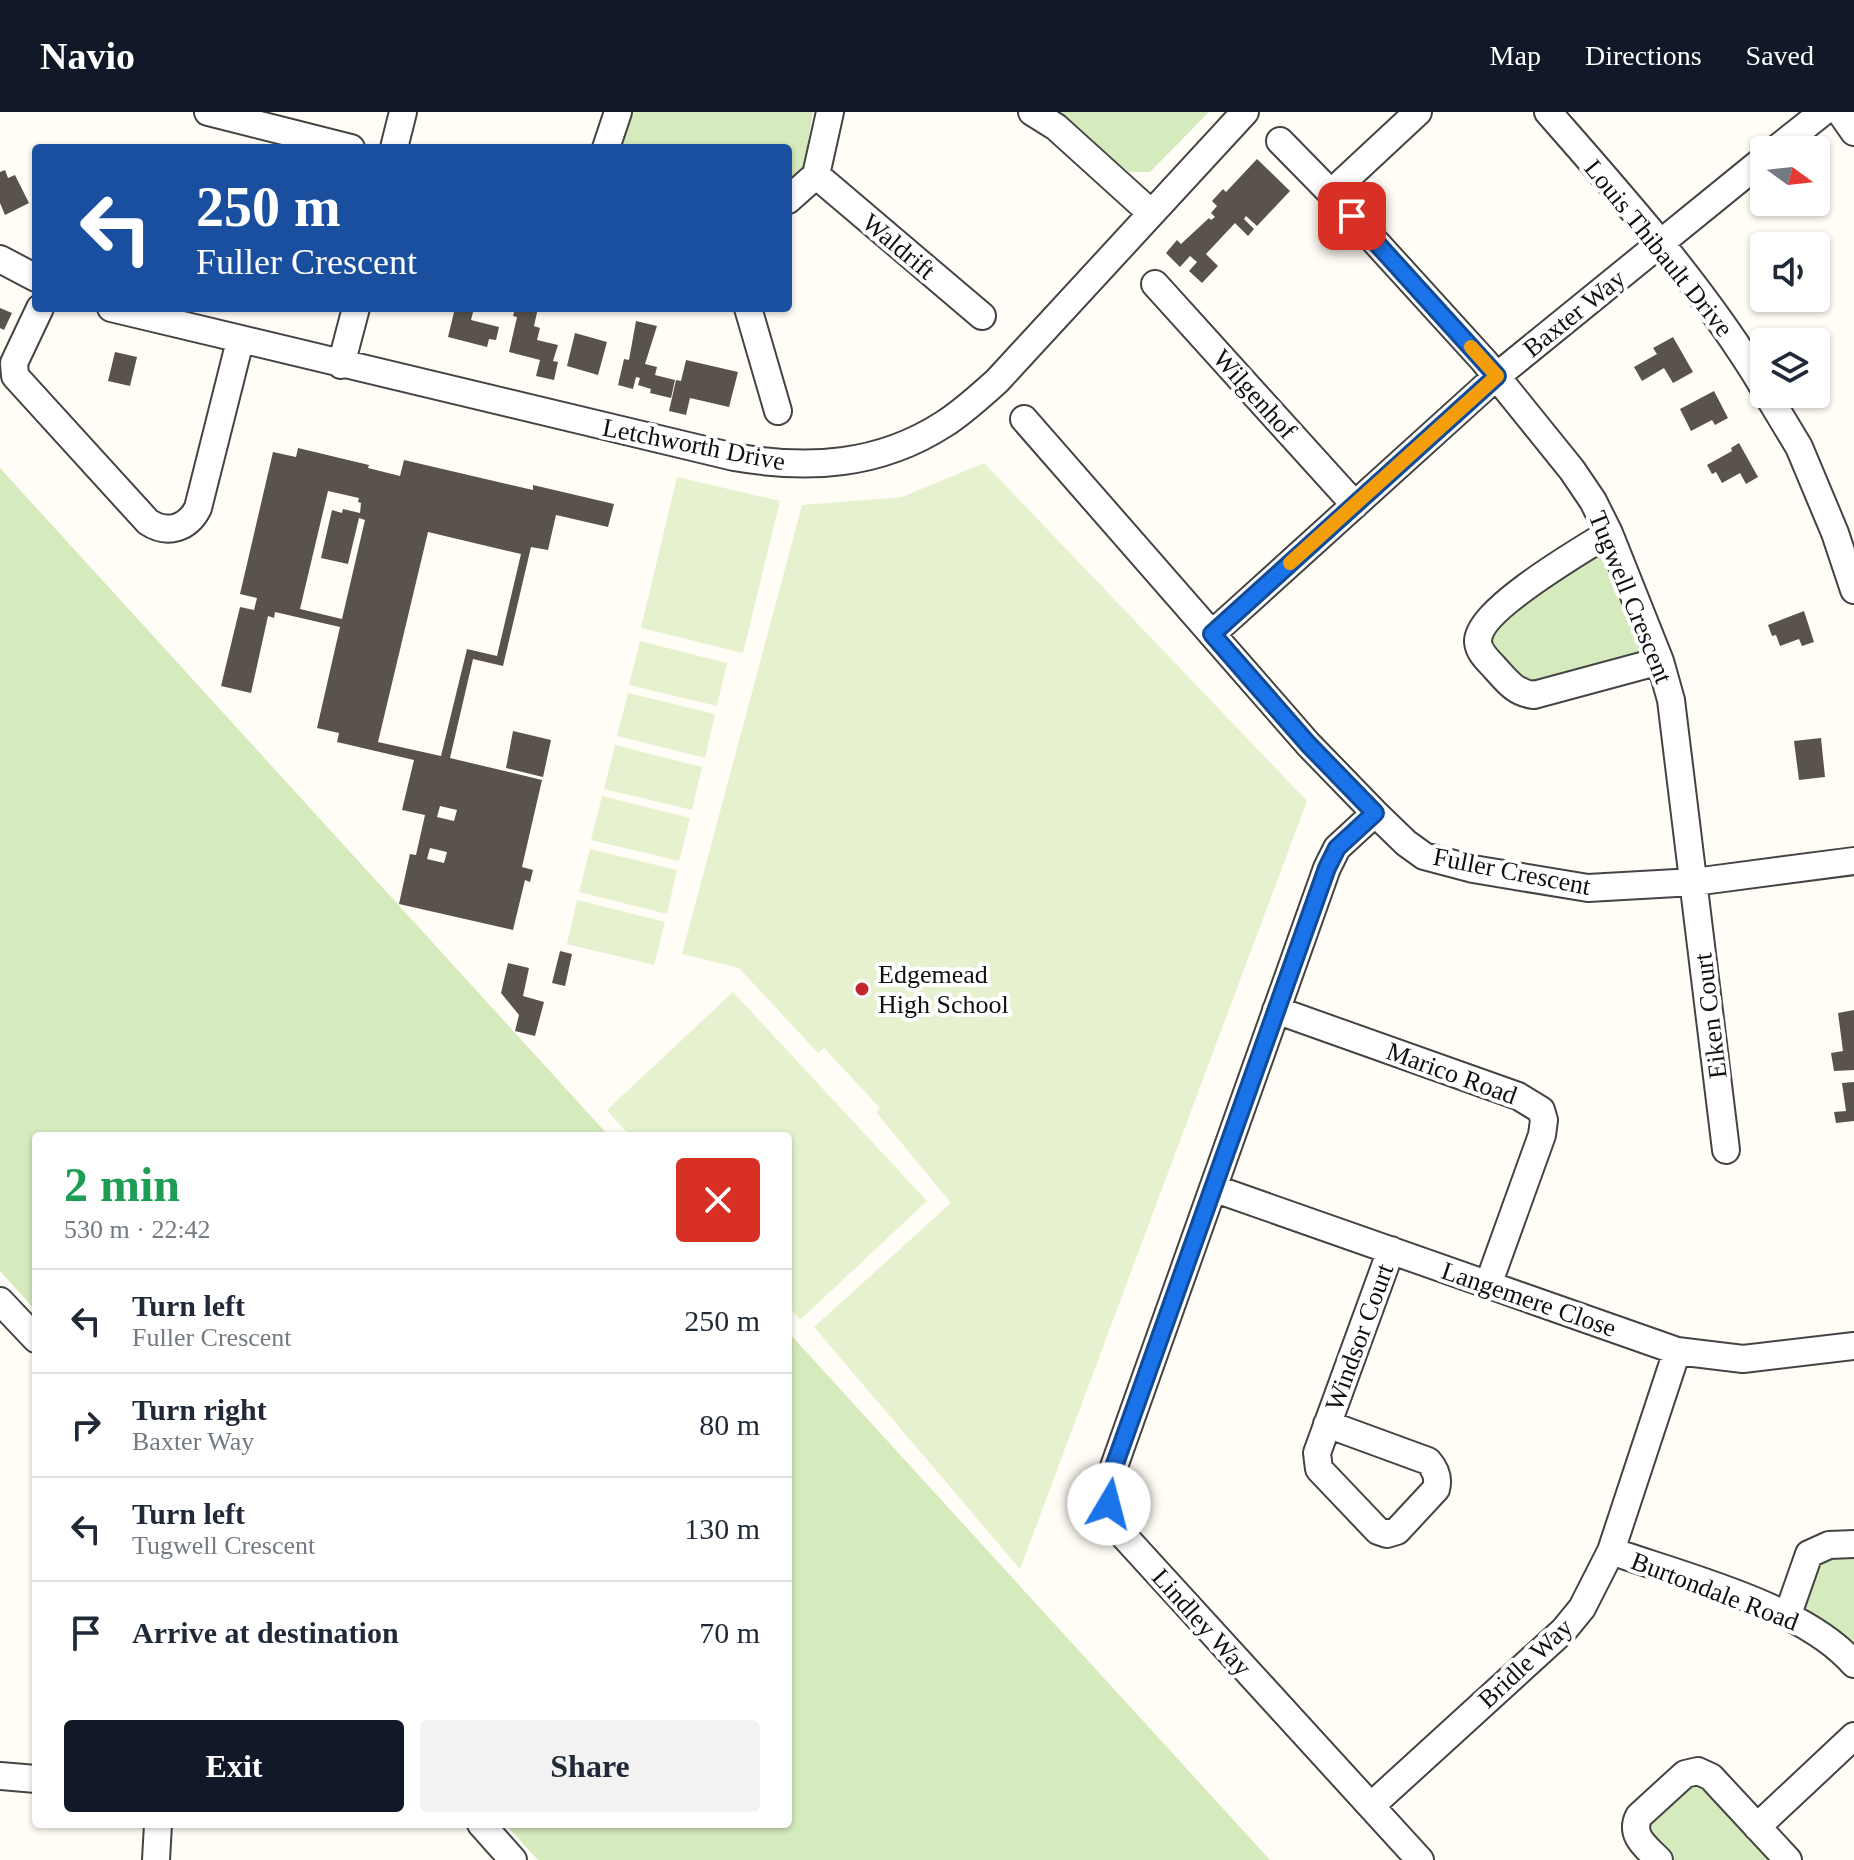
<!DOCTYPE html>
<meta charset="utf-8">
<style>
:root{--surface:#fff;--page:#f2f2f3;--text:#1f2937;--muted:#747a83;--line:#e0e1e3;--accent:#111827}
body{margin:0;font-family:"Times New Roman",serif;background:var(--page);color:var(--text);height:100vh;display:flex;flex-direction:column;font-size:30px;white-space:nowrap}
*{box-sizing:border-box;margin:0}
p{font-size:26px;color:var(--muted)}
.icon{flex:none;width:44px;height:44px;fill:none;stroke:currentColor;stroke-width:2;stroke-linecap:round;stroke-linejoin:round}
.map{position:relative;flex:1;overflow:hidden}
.drawer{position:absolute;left:32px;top:1020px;width:760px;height:696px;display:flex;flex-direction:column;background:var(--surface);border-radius:8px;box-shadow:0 2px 6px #0004}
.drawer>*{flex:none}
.guide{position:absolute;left:32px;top:32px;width:760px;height:168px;border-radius:8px;box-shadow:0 2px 6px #0004;background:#1a4fa0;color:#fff;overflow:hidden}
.needle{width:52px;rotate:105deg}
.buttons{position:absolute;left:1750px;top:24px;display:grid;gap:16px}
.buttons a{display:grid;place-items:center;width:80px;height:80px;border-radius:8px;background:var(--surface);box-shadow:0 2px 6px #0004;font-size:40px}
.pin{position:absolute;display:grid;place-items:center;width:68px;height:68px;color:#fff;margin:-34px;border-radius:16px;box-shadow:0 4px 12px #0006}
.me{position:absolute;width:88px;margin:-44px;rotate:8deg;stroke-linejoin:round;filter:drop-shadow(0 0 6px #0008)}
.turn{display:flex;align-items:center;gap:28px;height:168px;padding:0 32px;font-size:36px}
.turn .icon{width:104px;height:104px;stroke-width:2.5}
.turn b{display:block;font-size:56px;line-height:68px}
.round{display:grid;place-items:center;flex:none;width:84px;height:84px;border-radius:8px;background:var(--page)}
.headline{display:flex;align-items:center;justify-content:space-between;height:136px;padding:0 32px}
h1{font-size:48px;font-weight:800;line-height:60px;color:#1e9e55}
.action{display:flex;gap:16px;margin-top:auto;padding:16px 32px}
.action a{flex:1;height:92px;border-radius:8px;background:var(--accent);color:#fff;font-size:32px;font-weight:800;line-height:92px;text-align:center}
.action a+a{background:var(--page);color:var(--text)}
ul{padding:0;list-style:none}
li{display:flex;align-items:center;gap:24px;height:104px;padding:0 32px;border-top:2px solid var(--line)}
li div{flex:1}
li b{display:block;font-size:30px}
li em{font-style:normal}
header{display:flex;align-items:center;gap:48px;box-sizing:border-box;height:112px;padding:0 40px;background:var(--accent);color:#fff}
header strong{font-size:38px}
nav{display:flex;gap:44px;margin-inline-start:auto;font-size:28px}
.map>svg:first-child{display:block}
</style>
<header>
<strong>Navio</strong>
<nav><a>Map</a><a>Directions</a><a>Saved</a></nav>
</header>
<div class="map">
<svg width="1854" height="1748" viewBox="0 0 1854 1748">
<rect width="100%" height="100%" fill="#fffdf5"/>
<!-- green -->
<path fill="#d5ebbd" d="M629 0H813L804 53 788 75V36H616Z
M1057 0H1209L1150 60H1129Z
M0 356 609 1024H36V1199L0 1159Z
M1598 441 1607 445 1643 536 1642 542 1529 576 1493 540 1490 523 1531 480Z
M788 1220 1270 1748H538L505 1712H788Z
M1854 1444V1540L1804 1501 1802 1492 1820 1445Z
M1699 1667 1778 1748H1671L1648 1723V1708Z"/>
<!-- pitch -->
<path fill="#e6f2cf" d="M984 351 1307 689 1020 1457 814 1215 951 1091 876 1000 880 996 824 936 818 941 739 856 682 842 802 393 902 385Z
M677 365 780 389 743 541 641 516Z
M640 529 727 551 717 594 629 573Z
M628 581 715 602 705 646 617 624Z
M615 633 702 655 692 698 604 677Z
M602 684 690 706 679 749 591 728Z
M590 737 677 758 667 802 579 780Z
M577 788 665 810 654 853 567 832Z
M733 880 927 1089 800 1208 788 1194V1024H630L607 998Z"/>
<!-- building -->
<path fill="#5a524d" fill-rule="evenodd" d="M1257 47 1290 79 1257 114 1246 104 1244 107 1254 117 1248 124 1235 111 1206 142 1218 154 1202 171 1189 159 1197 150 1190 144 1180 155 1166 141 1177 128 1181 132 1209 106 1211 108 1215 105 1211 101 1217 94 1212 89 1223 77 1226 80Z
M5 58 8 66 15 63 29 91 5 103 0 91V60Z
M0 196 12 201 4 218 0 216Z
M455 196H474L471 208 499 215 496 228 489 227 487 235 448 225Z
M515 196H538L534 214 540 216 537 228 558 233 553 249 558 250 554 268 536 264 540 248 509 240 517 205 513 204Z
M636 209 657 214 645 252 657 255 655 263 675 268 671 286 650 281 651 277 638 273 640 266 636 265 633 277 618 273 624 247 629 248Z
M575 221 607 230 598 263 567 254Z
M1673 225 1693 260 1673 271 1664 256 1642 269 1634 255 1657 242 1653 236Z
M115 240 137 245 130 274 108 269Z
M686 248 738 260 729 295 690 286 686 303 669 299 676 268 681 269Z
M1714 279 1728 306 1715 313 1712 308 1691 319 1680 297Z
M1739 331 1758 365 1746 372 1740 361 1722 371 1716 360 1712 362 1707 353 1732 339 1731 336Z
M298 336 369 353 368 356 400 364 404 348 533 378V373L614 392 608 415 556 403 548 438 531 435 503 554 473 547 450 646 542 668 522 755 533 758 530 770 525 768 513 818 399 792 410 742 416 743 425 703 402 698 414 648 337 630 339 621 317 616 340 515 275 500 274 506 268 504 251 581 221 574 240 495 254 498 257 486 240 482 273 340 296 345ZM328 379 359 386 358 390 361 391 360 401 343 397 342 401 332 398 321 446 348 452 359 406 365 408 342 507 300 497ZM428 420 521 442 497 544 467 537 441 644 378 630ZM440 694 457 698 454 709 437 705ZM430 736 447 740 444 751 427 747Z
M1804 499 1814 530 1802 534 1799 527 1780 534 1776 523 1772 524 1768 513Z
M513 619 551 628 543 665 506 656Z
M1821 626 1825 665 1799 668 1794 629Z
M560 839 572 842 565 874 552 871Z
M508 851 529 856 523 884 544 890 535 924 515 919 519 903 501 881Z
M1854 898V958L1834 959 1831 941 1843 939 1838 901Z
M1854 970V1009L1836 1011 1834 1000 1846 999 1842 971Z"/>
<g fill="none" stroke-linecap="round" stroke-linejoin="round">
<!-- minor casing -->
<g stroke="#444" stroke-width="30">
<path id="minor" d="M208 0 351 36
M1032 0 1056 15 1151 101
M1548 0C1625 88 1704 176 1764 276
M1840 0 1854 20
M1280 29 1331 81 1484 249 1572 358 1593 389 1609 421 1660 549 1671 588 1726 1038
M394 36 403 0
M606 36 618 0
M1775 38 1823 0
M816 63 982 204
M1331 81 1418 0
M788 88 816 63 830 0
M0 147 36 166
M1155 172 1355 393
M40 196 14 251 15 264 148 410C168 423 188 416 198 396L240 229
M111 196 734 345C808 358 879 354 944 312 963 300 980 284 997 269L1245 0
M748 196 778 299
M341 253 356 196
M1767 282 1799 335 1835 421 1854 478
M1024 307 1308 632 1375 701 1406 731 1424 744 1473 757 1588 776 1694 770 1854 749
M1609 421C1582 438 1477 498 1478 530 1479 541 1488 548 1495 556 1507 569 1515 581 1534 583L1660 549
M1212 522 1497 264 1764 47
M1375 701 1337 736 1327 756 1111 1363C1106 1386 1110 1404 1124 1424L1420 1748
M1276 898 1518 984 1541 998 1544 1008 1542 1023 1488 1173
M1213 1076 1677 1239 1743 1247 1854 1234
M0 1189 36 1227
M1327 1312 1428 1349C1436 1358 1439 1366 1436 1377L1397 1419 1387 1422 1378 1419 1319 1357 1317 1341 1391 1138
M1611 1439C1683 1464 1804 1494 1854 1552
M1788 1502 1809 1442 1829 1433 1854 1432
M0 1664 36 1667
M1371 1694 1564 1518 1582 1496 1611 1439 1677 1239
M481 1712 513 1748
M1757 1715 1854 1624
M156 1748 158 1712
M1659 1748C1646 1735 1629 1723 1639 1704L1685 1662 1698 1659 1711 1665 1788 1748"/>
</g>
<!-- minor -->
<use href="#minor" stroke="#fff" stroke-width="26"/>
</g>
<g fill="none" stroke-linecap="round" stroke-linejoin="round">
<!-- route casing -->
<g stroke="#114b97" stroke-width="20">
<path id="route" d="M1109 1392 1111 1363 1327 756 1337 736 1375 701 1308 632 1212 522 1497 264 1352 104"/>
</g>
<!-- route -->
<use href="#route" stroke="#1a73e8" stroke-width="14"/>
<!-- slow -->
<path stroke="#f59e0b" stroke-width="14" d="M1290 451 1497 264 1471 235"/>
</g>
<!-- markers -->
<circle fill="#c4262e" stroke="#fff" stroke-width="3" cx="862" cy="877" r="8"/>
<g text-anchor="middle" stroke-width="8" stroke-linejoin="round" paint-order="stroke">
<!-- street labels -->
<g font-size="26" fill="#111" stroke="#fff">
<text transform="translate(899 134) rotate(40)" y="9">Waldrift</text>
<text transform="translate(1659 136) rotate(51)" y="9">Louis Thibault Drive</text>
<text transform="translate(1574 201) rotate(-39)" y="9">Baxter Way</text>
<text transform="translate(1255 282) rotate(48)" y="9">Wilgenhof</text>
<text transform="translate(694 332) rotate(11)" y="9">Letchworth Drive</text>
<text transform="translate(1631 485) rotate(68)" y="9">Tugwell Crescent</text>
<text transform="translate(1512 759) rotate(11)" y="9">Fuller Crescent</text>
<text transform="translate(1710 904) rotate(-97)" y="9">Eiken Court</text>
<text transform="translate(1452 961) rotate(20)" y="9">Marico Road</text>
<text transform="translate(1529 1187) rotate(19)" y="9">Langemere Close</text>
<text transform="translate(1359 1225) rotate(-70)" y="9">Windsor Court</text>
<text transform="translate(1715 1479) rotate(21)" y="9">Burtondale Road</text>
<text transform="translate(1202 1510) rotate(48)" y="9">Lindley Way</text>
<text transform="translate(1525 1551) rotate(-43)" y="9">Bridle Way</text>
</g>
<!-- poi labels -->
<g font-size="26" fill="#111" stroke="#fff" text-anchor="start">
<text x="878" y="871">Edgemead<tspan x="878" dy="30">High School</tspan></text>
</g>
</g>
</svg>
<div class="buttons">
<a><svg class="needle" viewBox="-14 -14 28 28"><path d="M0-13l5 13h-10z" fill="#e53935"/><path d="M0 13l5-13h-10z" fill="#747a83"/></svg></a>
<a><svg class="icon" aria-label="sound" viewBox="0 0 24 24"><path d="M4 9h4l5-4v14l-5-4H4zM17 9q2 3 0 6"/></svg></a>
<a><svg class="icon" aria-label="layers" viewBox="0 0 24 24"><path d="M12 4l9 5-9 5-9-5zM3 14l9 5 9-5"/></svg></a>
</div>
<div class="pin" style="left:1352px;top:104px;background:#d93025"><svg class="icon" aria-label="arrive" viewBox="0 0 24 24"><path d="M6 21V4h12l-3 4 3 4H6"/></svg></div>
<svg class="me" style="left:1109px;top:1392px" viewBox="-20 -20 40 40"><circle r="19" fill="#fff"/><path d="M0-13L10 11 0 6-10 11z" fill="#1a73e8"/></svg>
<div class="guide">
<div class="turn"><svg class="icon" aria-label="left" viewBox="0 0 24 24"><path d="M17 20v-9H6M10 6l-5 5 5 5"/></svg><div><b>250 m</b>Fuller Crescent</div></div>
</div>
<section class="drawer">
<div class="headline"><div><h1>2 min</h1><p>530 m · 22:42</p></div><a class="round" style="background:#d93025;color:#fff"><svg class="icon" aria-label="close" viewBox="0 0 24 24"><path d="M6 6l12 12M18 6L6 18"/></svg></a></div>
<ul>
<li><svg class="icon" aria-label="left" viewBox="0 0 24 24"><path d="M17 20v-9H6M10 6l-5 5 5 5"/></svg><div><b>Turn left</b><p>Fuller Crescent</p></div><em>250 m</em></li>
<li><svg class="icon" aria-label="right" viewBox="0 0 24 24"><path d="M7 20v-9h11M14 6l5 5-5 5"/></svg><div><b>Turn right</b><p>Baxter Way</p></div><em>80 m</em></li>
<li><svg class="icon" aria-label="left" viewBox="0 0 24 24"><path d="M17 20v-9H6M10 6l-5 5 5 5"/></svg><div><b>Turn left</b><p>Tugwell Crescent</p></div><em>130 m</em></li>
<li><svg class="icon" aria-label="arrive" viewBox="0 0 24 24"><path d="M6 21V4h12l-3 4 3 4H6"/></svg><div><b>Arrive at destination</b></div><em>70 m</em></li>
</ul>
<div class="action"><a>Exit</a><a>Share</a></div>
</section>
</div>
